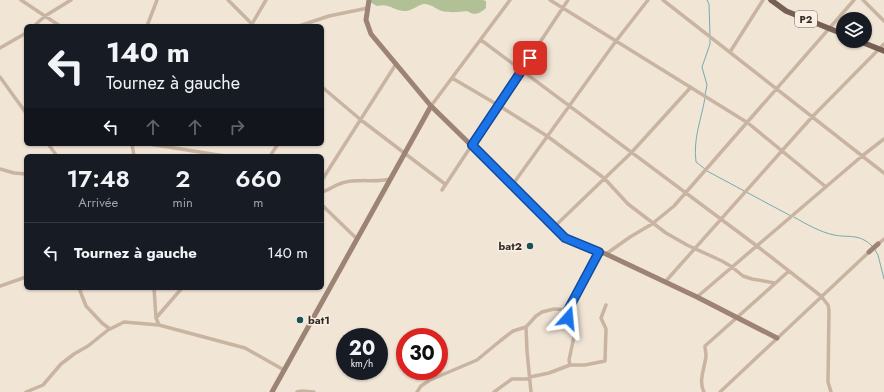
<!DOCTYPE html>
<html lang="fr">
<meta charset="utf-8">
<style>
:root{--surface:#171b24;--page:#242831;--text:#f1f3f6;--muted:#9ea1a6;--line:#363941}
body{margin:0;font-family:Jost,sans-serif;background:var(--page);color:var(--text);height:100vh;display:flex;flex-direction:column;font-size:15px;white-space:nowrap}
*{box-sizing:border-box;margin:0}
p{font-size:13px;color:var(--muted)}
.icon{flex:none;width:22px;height:22px;fill:none;stroke:currentColor;stroke-width:2;stroke-linecap:round;stroke-linejoin:round}
.map{position:relative;flex:1;overflow:hidden}
.panel{position:absolute;left:24px;top:154px;width:300px;height:136px;display:flex;flex-direction:column;background:var(--surface);border-radius:6px;box-shadow:0 1px 3px #0004}
.panel>*{flex:none}
.banner{position:absolute;left:24px;top:24px;width:300px;height:122px;border-radius:6px;box-shadow:0 1px 3px #0004;background:#171b24;color:var(--text);overflow:hidden}
.fabs{position:absolute;left:836px;top:12px;display:grid;gap:8px}
.fabs a{display:grid;place-items:center;width:36px;height:36px;border-radius:50%;background:var(--surface);box-shadow:0 1px 3px #0004;font-size:20px}
.speed{position:absolute;left:336px;top:328px;display:flex;gap:8px;font-size:20px;font-weight:700;text-align:center}
.speed>*{display:grid;place-content:center;width:52px;height:52px;border-radius:50%;background:var(--surface);box-shadow:0 1px 3px #0004;line-height:1}
.speed small{font-size:10px;font-weight:400}
.speed .limit{border:6px solid #d22;background:#fff;color:#111}
.pin{position:absolute;display:grid;place-items:center;width:34px;height:34px;color:#fff;margin:-17px;border-radius:8px;box-shadow:0 2px 6px #0006}
.me{position:absolute;width:44px;margin:-22px;rotate:18deg;stroke-linejoin:round;filter:drop-shadow(0 0 3px #0008)}
.turn{display:flex;align-items:center;gap:14px;height:84px;padding:0 16px;font-size:18px}
.turn .icon{width:52px;height:52px;stroke-width:2.5}
.turn b{display:block;font-size:28px;line-height:34px}
.lanes{display:flex;align-items:center;height:38px;padding:0 16px;background:#0003;justify-content:center;gap:20px;direction:ltr}
.lanes .off{opacity:.35}
.eta{display:flex;justify-content:space-evenly;align-items:center;height:68px;text-align:center}
.eta b{font-size:24px;font-weight:600;line-height:28px}
ul{padding:0;list-style:none}
li{display:flex;align-items:center;gap:12px;height:60px;padding:0 16px;border-top:1px solid var(--line)}
li div{flex:1}
li b{display:block;font-size:15px}
li em{font-style:normal}
.map>svg:first-child{display:block}
</style>
<div class="map">
<svg width="884" height="392" viewBox="0 0 884 392">
<rect width="100%" height="100%" fill="#f1e5d6"/>
<!-- green -->
<path fill="#b2c096" d="M371 0H483L486 1V8C479 14 475 16 467 11 459 12 449 13 442 11 436 9 431 4 424 4 417 5 411 12 404 11 392 10 389 3 377 6L370 2Z"/>
<g fill="none" stroke-linecap="round" stroke-linejoin="round">
<!-- stream -->
<path stroke="#74acaf" stroke-width="1" d="M707 0 709 4 710 35
M705 95 707 85 702 67 710 44V38
M705 169 696 162C693 138 701 121 705 98
M707 171 791 216
M794 217C806 224 820 232 834 235 849 238 859 233 872 246
M875 250 878 255 884 279"/>
<!-- street -->
<path stroke="#c9b4a2" stroke-width="3.5" d="M21 0 60 26
M228 0 254 26
M550 0 748 123 826 187
M663 0 884 173
M863 0 884 21
M252 24 266 0
M34 26 45 16 71 0
M147 26 157 0
M299 26 329 16 368 8
M481 40 757 246 821 296 828 305 829 310 828 382 831 392
M0 48 26 33
M730 52 763 0
M0 77 26 113
M452 78 498 105 547 136 604 178 628 204 666 233 687 245 722 261 732 267 743 276 752 279 775 283
M322 87 361 120 445 184
M431 106 510 0
M48 144 57 156
M132 144 134 156
M149 144 225 156
M270 156 278 144
M0 169 14 173 26 174
M322 180 396 64
M513 184 616 41 648 0
M442 190 568 0
M322 192C329 190 335 185 342 183 358 178 375 183 390 179
M322 205 357 239
M554 227 631 153 691 87
M878 244 884 239
M606 254 630 237 652 224 674 206 854 0
M665 282 812 117 884 44
M0 286 26 277
M79 288 86 306 102 323 110 329
M154 288 156 318 159 325 245 348 284 370
M697 297 862 156 884 139
M568 309V321L575 332 569 360 570 365
M156 318 182 288
M526 327 527 351 531 392
M530 377 549 373 570 365H585L605 361 606 329 601 318 606 305
M26 392 43 385 61 364 74 354 88 346 108 330 124 322 159 325
M297 392 302 391 314 392
M417 392 421 386 430 380 477 360 500 341 513 331 526 327 536 316 542 312 554 309 567 310 599 252
M494 392 512 379H530
M704 392C698 381 705 367 706 356 706 352 705 349 705 346L789 271
M720 392 869 252"/>
<!-- secondary -->
<path stroke="#9d8374" stroke-width="5" d="M431 106 568 240 606 254 697 297 777 338
M869 252 878 244
M272 392 431 106 371 34 366 20 369 0"/>
<!-- primary -->
<path stroke="#766055" stroke-width="5.5" d="M771 0 786 11 843 34
M859 41 884 51"/>
</g>
<g fill="none" stroke-linecap="round" stroke-linejoin="round">
<!-- route casing -->
<g stroke="#114b97" stroke-width="10">
<path id="route" d="M530 58 472 145 565 238 599 252 568 310V318"/>
</g>
<!-- route -->
<use href="#route" stroke="#1a73e8" stroke-width="7"/>
</g>
<!-- markers -->
<g fill="#195256" stroke="#f9efe2" stroke-width="1.5">
<circle cx="530" cy="246" r="4"/>
<circle cx="300" cy="320" r="4"/>
</g>
<g text-anchor="middle" stroke-width="3" stroke-linejoin="round" paint-order="stroke">
<!-- shield labels -->
<rect fill="#f9efe2" stroke="#6f655e" stroke-width="1" x="795" y="11" width="22" height="16" rx="3"/>
<g font-size="10" font-weight="bold" fill="#342a25">
<text x="806" y="23">P2</text>
</g>
<!-- poi labels -->
<g font-size="11" font-weight="bold" fill="#342a25" stroke="#f9efe2" text-anchor="end">
<text x="522" y="250">bat2</text>
<text x="308" y="324" text-anchor="start">bat1</text>
</g>
</g>
</svg>
<div class="fabs">
<a><svg class="icon" aria-label="layers" viewBox="0 0 24 24"><path d="M12 4l9 5-9 5-9-5zM3 14l9 5 9-5"/></svg></a>
</div>
<div class="speed"><div>20<small>km/h</small></div><div class="limit">30</div></div>
<div class="pin" style="left:530px;top:58px;background:#d93025"><svg class="icon" aria-label="arrive" viewBox="0 0 24 24"><path d="M6 21V4h12l-3 4 3 4H6"/></svg></div>
<svg class="me" style="left:568px;top:318px" viewBox="-20 -20 40 40"><path d="M0-17L14 15 0 8-14 15z" fill="#1a73e8" stroke="#fff" stroke-width="4"/></svg>
<div class="banner">
<div class="turn"><svg class="icon" aria-label="left" viewBox="0 0 24 24"><path d="M17 20v-9H6M10 6l-5 5 5 5"/></svg><div><b>140 m</b>Tournez à gauche</div></div>
<div class="lanes"><svg class="icon" aria-label="left" viewBox="0 0 24 24"><path d="M17 20v-9H6M10 6l-5 5 5 5"/></svg><svg class="icon off" aria-label="ahead" viewBox="0 0 24 24"><path d="M12 20V5M6 11l6-6 6 6"/></svg><svg class="icon off" aria-label="ahead" viewBox="0 0 24 24"><path d="M12 20V5M6 11l6-6 6 6"/></svg><svg class="icon off" aria-label="right" viewBox="0 0 24 24"><path d="M7 20v-9h11M14 6l5 5-5 5"/></svg></div>
</div>
<section class="panel">
<div class="eta">
<div><b>17:48</b><p>Arrivée</p></div>
<div><b>2</b><p>min</p></div>
<div><b>660</b><p>m</p></div>
</div>
<ul>
<li><svg class="icon" aria-label="left" viewBox="0 0 24 24"><path d="M17 20v-9H6M10 6l-5 5 5 5"/></svg><div><b>Tournez à gauche</b></div><em>140 m</em></li>
</ul>
</section>
</div>
